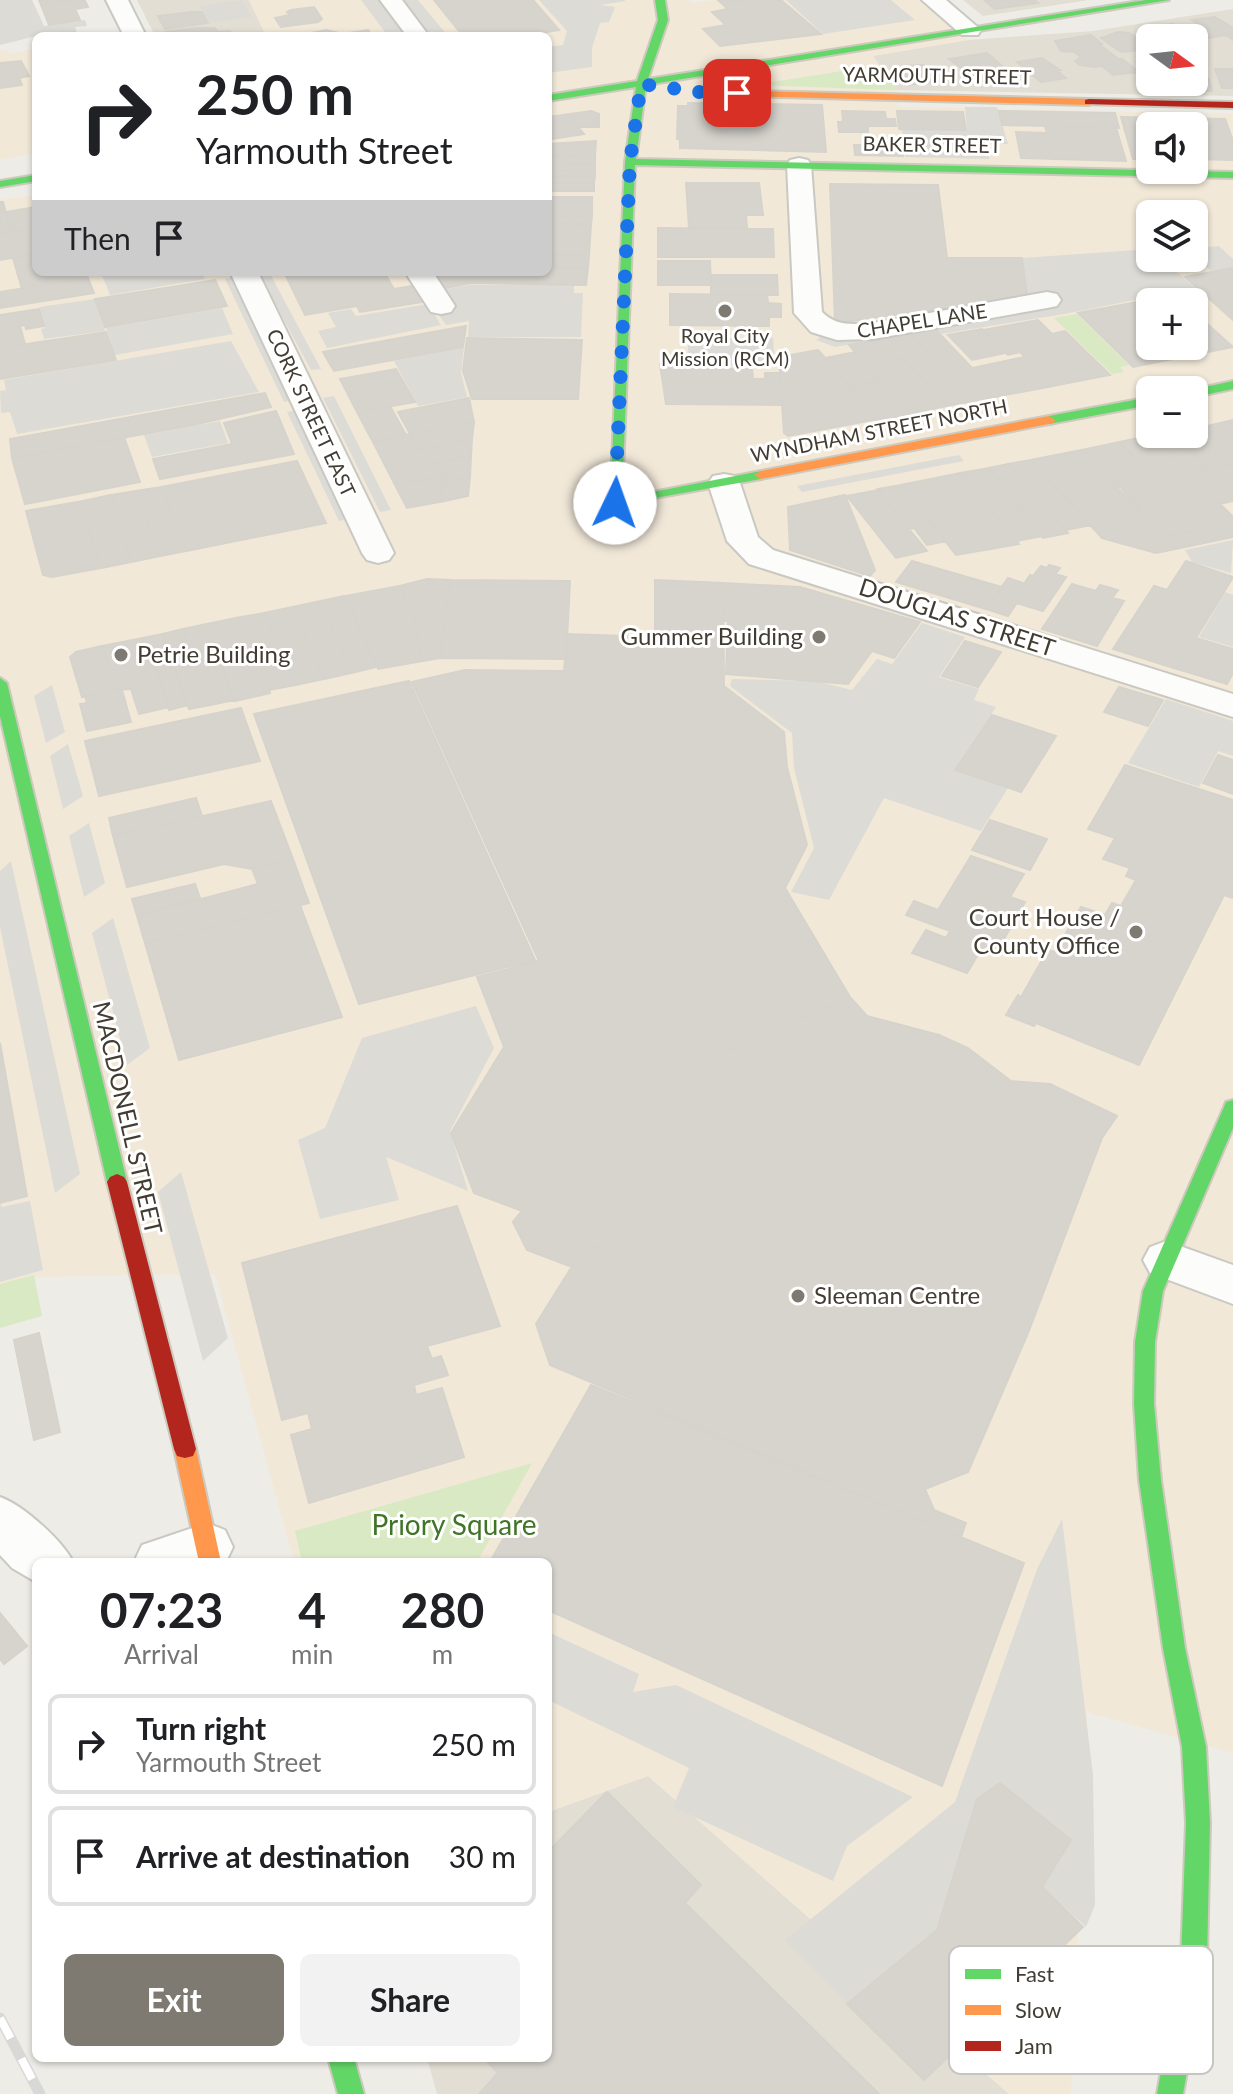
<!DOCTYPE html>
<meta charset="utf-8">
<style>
:root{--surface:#fff;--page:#f2f2f2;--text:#202124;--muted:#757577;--line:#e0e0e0;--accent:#7e7a72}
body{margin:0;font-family:Lato,sans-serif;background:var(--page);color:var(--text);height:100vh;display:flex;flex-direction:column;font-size:30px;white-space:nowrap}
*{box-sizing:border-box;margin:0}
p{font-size:26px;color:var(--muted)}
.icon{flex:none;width:44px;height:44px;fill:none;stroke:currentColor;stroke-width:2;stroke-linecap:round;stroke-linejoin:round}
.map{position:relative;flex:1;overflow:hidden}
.side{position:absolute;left:32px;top:1558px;width:520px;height:504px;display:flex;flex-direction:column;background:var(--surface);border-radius:12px;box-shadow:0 2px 6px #0004}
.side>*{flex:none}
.hud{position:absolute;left:32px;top:32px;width:520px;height:244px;border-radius:12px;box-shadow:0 2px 6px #0004;background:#fff;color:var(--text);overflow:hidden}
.needle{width:52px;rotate:105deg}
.tools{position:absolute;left:1136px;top:24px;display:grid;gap:16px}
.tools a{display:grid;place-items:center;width:72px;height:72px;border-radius:12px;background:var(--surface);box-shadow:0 2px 6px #0004;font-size:40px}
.pin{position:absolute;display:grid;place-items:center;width:68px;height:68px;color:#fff;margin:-34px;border-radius:16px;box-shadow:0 4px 12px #0006}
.me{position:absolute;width:88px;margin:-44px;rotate:3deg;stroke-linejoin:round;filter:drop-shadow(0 0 6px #0008)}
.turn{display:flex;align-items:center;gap:28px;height:168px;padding:0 32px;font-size:36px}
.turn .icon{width:104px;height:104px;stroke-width:2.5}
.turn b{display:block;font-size:56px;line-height:68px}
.then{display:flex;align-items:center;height:76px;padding:0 32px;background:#0003;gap:16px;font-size:30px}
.eta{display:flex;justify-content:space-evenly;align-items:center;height:136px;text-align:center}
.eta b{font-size:48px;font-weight:700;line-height:56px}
.cta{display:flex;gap:16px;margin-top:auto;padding:16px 32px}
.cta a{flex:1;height:92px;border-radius:12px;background:var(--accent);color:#fff;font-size:32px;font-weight:700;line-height:92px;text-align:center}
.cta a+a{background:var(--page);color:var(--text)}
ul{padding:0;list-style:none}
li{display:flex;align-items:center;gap:24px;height:100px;margin:0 16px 12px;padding:0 16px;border:4px solid var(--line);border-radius:12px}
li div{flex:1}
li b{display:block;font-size:30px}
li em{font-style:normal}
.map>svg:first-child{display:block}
</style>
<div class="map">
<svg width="1233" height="2094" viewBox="0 0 1233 2094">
<rect width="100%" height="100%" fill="#eeece6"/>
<!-- residential -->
<path fill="#e2ded3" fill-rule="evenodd" d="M137 0H249L266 36H155Z
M963 0H1089L983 16Z
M1233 9V96L897 90 872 56 968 40 1093 31ZM1150 38H1194V82H1150Z
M648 1776 1009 2094H437L427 2058H548V1812Z"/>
<!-- commercial -->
<path fill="#f1e8d8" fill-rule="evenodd" d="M249 0H689L692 3 713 0H920L968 40 873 56 897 90 898 107 1233 114V1753L1087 1712 1071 2094H1009L648 1776 548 1812V1562H294L215 1274 35 1277 0 1285V200L36 195V272H548V36H266ZM1150 126H1194V170H1150ZM1150 214H1194V258H1150ZM1150 302H1194V346H1150ZM1150 390H1194V434H1150Z
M36 48V153L0 160V51L8 50 10 54Z"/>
<!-- green -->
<path fill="#d9e9c4" d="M880 65 897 90 754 85Z
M1077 314 1129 365 1120 367 1124 372 1112 374 1054 318Z
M34 1275 42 1316 0 1328V1284Z
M532 1463 477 1562H302L295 1531Z"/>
<!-- parking -->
<path fill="#dddbd6" d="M0 0H32L44 26 85 20 87 26 75 27 77 33 36 36 0 45Z
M242 0 252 17 210 23 200 6Z
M361 0H418L448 36H388Z
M539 0H625V1L600 5 615 7 609 22 600 23 592 48V67L548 73V47L563 45 567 31Z
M786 0H891L915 20 823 34Z
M965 107H997L1008 144H987L989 159 905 157 902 129 967 130Z
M1219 246 1233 259V269L1212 272 1204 265 1189 268 1178 258H1194V248Z
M1150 249V258H1161L1195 288 1064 314 941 334 935 328 835 347 816 340 829 331 1027 297 1022 258Z
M93 272H202L205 279 110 295 102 275 95 276Z
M258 272H269L321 369 311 370Z
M235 277 296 400 284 402 225 279Z
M468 285H574V293H583L581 337H468L469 321 446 325 423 293Z
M95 299 105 331 44 339 41 329 45 328 39 307Z
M428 304 441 325 327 348 318 331 336 327 328 313 351 309 356 316Z
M222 308 233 334 115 355 106 328Z
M688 337 773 338 775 366 688 365Z
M231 341 259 392 17 434 10 412 1 413 0 391 6 390 4 380Z
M464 347 461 373 467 397 418 406 394 361Z
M334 396 391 510 380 512 323 398Z
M298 410 350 519 339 521 287 412Z
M220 421 228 443 152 457 144 435Z
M959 455 964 461 802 492 797 486Z
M1233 540 1231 573 1192 562 1185 550Z
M1225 592 1233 595V647L1199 637Z
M922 623 965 637 939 677 979 689 974 700 996 707 954 770 1008 788 981 831 884 798 829 900 791 892 814 848 794 768 792 733 730 686 732 679 815 681 852 690 877 659 892 664Z
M52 685 65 732 46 743 34 696Z
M1166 699 1233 721V756L1218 751 1199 787 1128 763Z
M68 744 83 796 63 809 50 756Z
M89 823 105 883 84 897 69 836Z
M11 861 80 1174 55 1193 0 927V871Z
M113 918 150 1048 127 1065 92 933Z
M476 1006 494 1048 450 1131 468 1191 386 1157 399 1200 320 1219 298 1140 325 1128 362 1038Z
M181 1172 228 1338 203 1361 158 1192Z
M30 1201 43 1270 0 1282V1203L2 1207Z
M1062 1519 1093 1775 1095 1905 1086 1927 1042 1887 1070 1840 1000 1783 977 1799 937 1930 847 2004 785 1940 955 1802 1037 1569Z
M548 1632 639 1674 633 1692 676 1685 913 1797 847 1846 833 1881 673 1807 689 1768 548 1700Z"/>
<!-- building -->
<path fill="#d7d4ce" stroke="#d6d3cc" stroke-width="2" d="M39 0 85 1 88 7 75 9 80 20 49 25Z
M434 0H533L559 30 539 33 542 36H463Z
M781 0 821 34 720 46 703 29 726 25 712 12 728 9 719 1Z
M984 0H1034L1038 3 995 9Z
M314 7 322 19 318 22 281 27 275 18 290 15 287 12 291 10Z
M191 12H202L208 23 165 29 158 16Z
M1215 17 1233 28V40L1226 35 1209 38 1197 29H1200L1199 25 1192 20Z
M1173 24 1194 38 1154 36 1153 33 1159 32 1152 27Z
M195 28H215L218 32 230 31 232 35 167 36 165 32Z
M326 30 343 34 368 30 372 36 301 35Z
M1118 32 1129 33 1150 46V49L1121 52 1101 38Z
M1091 35 1102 44 1100 45 1121 61 1095 67 1080 65 1075 61 1081 57 1074 52 1061 51 1055 41Z
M987 53 1015 77 980 81 949 59Z
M1042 58 1060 70H1056L1066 78 1041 82 1017 62Z
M1119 59H1122L1139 72 1113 75 1102 66 1121 61Z
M21 61 29 76 19 78 22 85 0 88V63Z
M924 65 936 82 907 85 904 80 897 81 891 72 909 69 907 66Z
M1215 69H1233V88H1222Z
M1194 74H1198L1199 78 1209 79 1212 91 1169 90 1167 82H1194Z
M688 103 822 105 826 152 680 148V139H677L678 106H688Z
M591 111 599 114V127H578L584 134 552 139 548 134V117Z
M842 111 885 112 886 119H895L896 126H868V132H839L838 122H843Z
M897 111 963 112 966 130 899 129Z
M999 111 1115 113 1119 128 1002 125Z
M1121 117 1225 119 1233 141V160L1194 159V126H1150V159H1133Z
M1045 126 1116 128 1126 161 1021 158 1016 132 1047 133Z
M596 141 595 155 548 157V144Z
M854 145H902L903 156 855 155Z
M595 155V164H568V171H559V176H548V157Z
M568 164H595V176H559V171H568Z
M548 176H595L594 183H548Z
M548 183H594V191H548Z
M686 183H759L763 215H746L747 228H689Z
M830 184 938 185 947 258H1022L1027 297 835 323Z
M548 197H592V216H548Z
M0 202H3L11 232 0 233Z
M36 207V228L11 232 6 212Z
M548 216H592L591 225 548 224Z
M548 224 591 225 589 255H548Z
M36 228V254L0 260V233Z
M658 228 773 229 774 257H658Z
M36 254V272H86L88 278 22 289 13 258Z
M548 255H589L588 268H548Z
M658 261H710L711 285H658Z
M548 268H588L586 285 470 283 441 289 431 273 548 272Z
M1232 268 1233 269V320L1185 277Z
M284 272H384L394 289 417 285 428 301 360 312 357 306 305 315Z
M711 275H777L778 295H711Z
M88 278 94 293 0 308V292Z
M86 279 94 293 0 308V292Z
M215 280 227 306 105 327 95 299Z
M670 294 767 295 768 303 781 304V317H769V326L670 325Z
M1175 295 1183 302H1150V346H1194V312L1233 347 1133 367 1078 313Z
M39 309 44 326 26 329 25 325 20 326 25 344 0 348V315Z
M1038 320 1052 334 1065 331 1110 375 1053 386 1020 352 1008 355 984 330Z
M466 326 463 347 334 371 323 352Z
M935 329 972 368 1000 396 973 401 910 334Z
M982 329 1006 353 972 360 948 335Z
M106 332 116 360 0 379V348Z
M910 334 973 401 947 406 904 359 897 360 878 340Z
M467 338 582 340 578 399H472L463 371Z
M878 340 897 360 904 359 947 406 910 414 849 345Z
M818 350 850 386 878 419 788 436 784 433 779 357Z
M855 352 880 381 850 386 826 358Z
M1024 357 1053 386 1000 396 972 368Z
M660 364 687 365 688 368 752 369 753 379H765V373H780L782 405 666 404Z
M396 369 415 402 357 412 340 379Z
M880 381 910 414 879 420 850 386Z
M265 393 271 407 193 425 186 407Z
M469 398 474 422 410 434 398 412Z
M390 406 406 435 373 442 357 412Z
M186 407 193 425 12 458 10 439Z
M276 411 294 454 160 479 153 459 232 444 224 423Z
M1233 420V467L1194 429Z
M474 422 472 439 419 450 410 434Z
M1194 429 1230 464 1208 469 1173 434H1194Z
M410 434 419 450 408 452 423 480 395 485 373 442Z
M1173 434 1208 469 1190 473 1152 435Z
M1152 435 1233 517V537L1176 549 1164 537 1203 529 1119 442Z
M124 437 140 482 25 504 12 458Z
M472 439 471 456 416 467 408 452Z
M1119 442 1203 529 1164 537 1086 449Z
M1086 449 1122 487 1117 488 1176 549 1156 553 1102 538 1031 460Z
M471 456 470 477 442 482 446 475 423 480 416 467Z
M1031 460 1091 525 1066 530 1008 464Z
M297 461 326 523 186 551 161 487Z
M1008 464 1066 530 1068 533 1043 538 1016 507 1021 506 989 468Z
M1230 464 1233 467V501L1220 504 1190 473Z
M989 468 1021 506 1016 507 1042 536 1017 541 960 473Z
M960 473 1017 541 1019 544 956 555 901 485Z
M446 475 442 482 440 502 407 508 395 485Z
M470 477 468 496 440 502 442 482Z
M901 485 946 541 927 545 914 528 909 529 878 489Z
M161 487 186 551 160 556 135 491Z
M878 490 909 529 927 551 896 558 847 496Z
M135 491 160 556 131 562 111 495Z
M111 495 131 562 101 568 78 502Z
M845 495 875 570 870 576 790 550 788 507Z
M78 502 101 568 52 577 43 575 26 511Z
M912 561 1002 587 986 609 896 582Z
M1186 561 1233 577 1177 669 1113 649 1154 586 1167 590Z
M1049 565 1060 568 1055 574 1066 577 1043 611 1016 603 1029 585 1024 584 1030 575 1033 576 1041 566 1047 568Z
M1008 578 1029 585 1008 616 986 609Z
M427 579 450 580 440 658 423 661 415 627 418 626 400 586Z
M450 580 570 581 566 659 440 658Z
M655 580 723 583 724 686 784 732 787 767 807 845 785 888 850 997 723 1053 602 1248 586 1244 572 1267 527 1250 513 1222 522 1211 474 1193 451 1133 504 1047 477 977 539 961 412 682 465 670 564 671 567 634 655 637Z
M723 583 800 587 920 622 894 658 872 651 848 684 726 674 728 621H723Z
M1072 584 1096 591 1100 585 1118 590 1112 598 1124 601 1097 646 1042 629Z
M400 586 418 626 415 627 423 661 378 669 346 596Z
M344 596H346L376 667 351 673 321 601Z
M321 601 351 673 324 679 293 607Z
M293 607 324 679 295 685 264 613Z
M264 613 295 685 269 690 241 617Z
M241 617 270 693 235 701 207 624Z
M207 624 234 700 210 705 183 629Z
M183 629 210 705 189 709 163 634Z
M163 634 188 705 169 710 153 661 141 664 133 640Z
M1196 638 1233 649V673L1227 684 1177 669Z
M133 640 141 664 110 671 102 646Z
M965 641 1001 652 978 687 942 676Z
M102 646 116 690 82 697 70 657 76 652Z
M153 661 169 707 139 714 131 689 116 690 110 671Z
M409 681 535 960 359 1004 254 714Z
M1119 687 1163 700 1148 726 1104 712Z
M116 690H122L131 722 87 731 80 704 87 703 85 696Z
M241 708 260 761 99 796 85 741Z
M992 715 1056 736 1021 792 955 770Z
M1218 755 1233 760V794L1203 783Z
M1125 765 1233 800V898L1224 895 1139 1065 1036 1023 1034 1026 1006 1015 1018 995 1021 997 1048 950 1055 952 1081 907 1105 915 1112 903 1121 906 1136 880 1126 876 1130 868 1103 859 1115 838 1088 829Z
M196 798 202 816 113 836 109 818Z
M271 801 293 859 252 869 224 864 127 887 113 836Z
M990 820 1047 839 1030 870 972 850Z
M971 856 1024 874 1010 897 1025 902 996 953 982 948 967 973 912 953 926 930 946 938 950 931 906 915 914 901 938 910Z
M293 859 309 903 145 943 137 916 258 884 252 869Z
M195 884 200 898 137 916 132 899Z
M300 905 342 1017 179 1060 145 943Z
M850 997 867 1016 939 1035 968 1048 1011 1081 1050 1084 1117 1116 1102 1138 1028 1333 968 1472 925 1489 934 1510 966 1523 961 1537 550 1365 536 1324 586 1244 602 1248 723 1053Z
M0 1043 27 1196 0 1203Z
M457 1206 500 1326 427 1346 432 1359 441 1356 448 1375 414 1385 416 1395 442 1388 464 1457 309 1503 291 1435 312 1429 308 1413 282 1420 242 1263Z
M39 1333 60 1432 34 1440 14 1340Z
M591 1385 1024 1563 942 1786 548 1610V1562H490Z
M0 1613 27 1646 4 1664 0 1659Z
M1000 1783 1071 1840 1042 1887 1083 1927 924 2080 847 2004 937 1930 977 1799Z
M607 1792 701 1885 685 1903 879 2094H479L498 2073 484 2058H548V1852Z"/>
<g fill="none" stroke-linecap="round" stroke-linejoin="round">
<!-- street casing -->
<g stroke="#cac8c2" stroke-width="4">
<path id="street" d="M106 0H128L146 36H124Z
M380 0H402L429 36H407Z
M922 0H946L981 30 978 35H962Z
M799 158 808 160 811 165 822 312C837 327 853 324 873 323L1047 292 1057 294 1061 300 1057 306 1047 308 873 339 837 340 811 332 794 313 787 165 790 160Z
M230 272H258L394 553 389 560 378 563 367 560 362 553Z
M405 272H433L455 306 451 312 441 314 431 312Z
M724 474 735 476 740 483 758 537 773 550 1233 694V717L749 564 727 541 708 483 713 476Z
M1166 1241 1233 1265V1304L1150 1273 1143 1260 1150 1247Z
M0 1497C23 1505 63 1541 73 1562H36V1582L12 1568 0 1555Z
M207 1523 225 1530 233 1547 226 1562H134L142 1545Z"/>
</g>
<!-- fast casing -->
<g stroke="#cdc9bd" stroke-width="4">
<path id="fast" d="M655 0H665L668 20 648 79 1146 0H1169L646 85 636 159 1233 172V178L635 165 622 498 761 471 768 475 761 479 610 506 625 162 636 87 548 101V95L637 81 658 20Z
M36 175V181L0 187V181Z
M1233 381V389L1194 397V390H1191Z
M1150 397V405L1049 424 1043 420 1049 416Z
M0 678 7 683 127 1182 124 1187H110L107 1182 0 716Z
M1233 1100V1128L1163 1291 1155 1342 1154 1404 1161 1480 1185 1648 1206 1747 1210 1823 1207 1959 1183 2094H1157L1181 1959 1186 1823 1182 1747 1163 1648 1139 1480 1134 1404 1135 1342 1143 1291 1224 1107 1226 1102Z
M328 2058H354L364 2094H338Z"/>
</g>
<!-- slow casing -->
<g stroke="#cdc9bd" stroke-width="4">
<path id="slow" d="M707 90 1089 99 1094 102 1089 105 703 95 702 93Z
M1049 416 1055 420 1054 423 761 479 754 475 761 471Z
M185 1440 193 1442 196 1449 221 1562H199L174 1449 177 1442Z"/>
</g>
<!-- jam casing -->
<g stroke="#cdc9bd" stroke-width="4">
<path id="jam" d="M1089 99 1233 102V108L1085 104V100Z
M117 1174 124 1177 127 1182 196 1449 193 1456 185 1458 177 1456 174 1449 107 1182 110 1177Z"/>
</g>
<!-- street -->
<use href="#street" fill="#fcfcfb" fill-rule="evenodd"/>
<!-- fast -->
<use href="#fast" fill="#63d668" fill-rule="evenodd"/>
<!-- slow -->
<use href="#slow" fill="#ff974d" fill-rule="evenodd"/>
<!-- jam -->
<use href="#jam" fill="#b3261e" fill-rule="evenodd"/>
<!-- rail casing -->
<g stroke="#d8d8d7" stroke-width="11">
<path id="rail" d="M0 2018 40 2094"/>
</g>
<!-- rail -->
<use href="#rail" stroke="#fff" stroke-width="8" stroke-dasharray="23" stroke-linecap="butt"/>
</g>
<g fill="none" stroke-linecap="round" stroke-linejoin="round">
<!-- route -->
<path stroke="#1a73e8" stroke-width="14" stroke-dasharray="0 25.2" d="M615 503 630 162 641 84 706 93H737"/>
</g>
<!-- markers -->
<g fill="#7e7a72" stroke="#fff" stroke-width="3">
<circle cx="725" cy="311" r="8"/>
<circle cx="819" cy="637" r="8"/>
<circle cx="121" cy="655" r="8"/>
<circle cx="1136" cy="932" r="8"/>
<circle cx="798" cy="1296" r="8"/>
</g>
<g text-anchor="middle" stroke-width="6" stroke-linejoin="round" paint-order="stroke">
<!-- far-street labels -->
<g font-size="20" fill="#423d33" stroke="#fff">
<text transform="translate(937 76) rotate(1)" y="7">YARMOUTH STREET</text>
<text transform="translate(932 145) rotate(1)" y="7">BAKER STREET</text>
<text transform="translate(922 321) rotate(-9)" y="7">CHAPEL LANE</text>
<text transform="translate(311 413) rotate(65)" y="7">CORK STREET EAST</text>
<text transform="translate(879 431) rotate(-11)" y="7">WYNDHAM STREET NORTH</text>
</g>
<!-- far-poi labels -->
<g font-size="20" fill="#423d33" stroke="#fff">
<text x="725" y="343">Royal City<tspan x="725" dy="23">Mission (RCM)</tspan></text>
</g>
<!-- street labels -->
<g font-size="24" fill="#423d33" stroke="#fff">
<text transform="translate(957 618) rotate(18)" y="8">DOUGLAS STREET</text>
<text transform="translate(127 1118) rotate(77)" y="8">MACDONELL STREET</text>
</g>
<!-- poi labels -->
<g font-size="24" fill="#423d33" stroke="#fff" text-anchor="end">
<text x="803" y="645">Gummer Building</text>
<text x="137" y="663" text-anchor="start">Petrie Building</text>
<text x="1120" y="926">Court House /<tspan x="1120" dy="28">County Office</tspan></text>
<text x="814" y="1304" text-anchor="start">Sleeman Centre</text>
</g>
<!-- near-park labels -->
<g font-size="28" fill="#407426" stroke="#fff">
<text x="454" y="1535">Priory Square</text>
</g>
</g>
<!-- legend -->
<rect x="949" y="1946" width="264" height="128" rx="12" fill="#fff" stroke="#c6c5c2" stroke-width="2"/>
<rect x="965" y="1969" width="36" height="10" fill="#63d668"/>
<rect x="965" y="2005" width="36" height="10" fill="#ff974d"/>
<rect x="965" y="2041" width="36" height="10" fill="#b3261e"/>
<g font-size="22" fill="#423d33">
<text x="1015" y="1982">Fast</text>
<text x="1015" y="2018">Slow</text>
<text x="1015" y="2054">Jam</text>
</g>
</svg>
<div class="tools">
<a><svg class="needle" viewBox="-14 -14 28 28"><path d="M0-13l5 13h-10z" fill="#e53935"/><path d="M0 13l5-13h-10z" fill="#757577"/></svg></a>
<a><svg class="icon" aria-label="sound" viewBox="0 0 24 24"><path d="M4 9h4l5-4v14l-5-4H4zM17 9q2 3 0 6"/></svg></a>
<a><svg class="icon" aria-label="layers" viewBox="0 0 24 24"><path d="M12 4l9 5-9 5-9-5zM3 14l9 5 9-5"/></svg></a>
<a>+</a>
<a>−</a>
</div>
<div class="pin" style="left:737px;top:93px;background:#d93025"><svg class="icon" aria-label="arrive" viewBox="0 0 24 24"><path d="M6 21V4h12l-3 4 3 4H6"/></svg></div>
<svg class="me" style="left:615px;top:503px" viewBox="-20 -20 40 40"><circle r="19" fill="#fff"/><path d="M0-13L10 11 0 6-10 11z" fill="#1a73e8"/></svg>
<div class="hud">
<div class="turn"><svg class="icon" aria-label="right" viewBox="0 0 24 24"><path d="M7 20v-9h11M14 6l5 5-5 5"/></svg><div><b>250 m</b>Yarmouth Street</div></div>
<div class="then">Then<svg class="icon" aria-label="arrive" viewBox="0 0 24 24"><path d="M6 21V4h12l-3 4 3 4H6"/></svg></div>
</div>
<section class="side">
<div class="eta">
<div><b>07:23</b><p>Arrival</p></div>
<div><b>4</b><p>min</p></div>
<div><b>280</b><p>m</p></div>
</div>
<ul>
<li><svg class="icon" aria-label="right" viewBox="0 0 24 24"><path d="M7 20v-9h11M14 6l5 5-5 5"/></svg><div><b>Turn right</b><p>Yarmouth Street</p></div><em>250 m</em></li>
<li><svg class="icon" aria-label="arrive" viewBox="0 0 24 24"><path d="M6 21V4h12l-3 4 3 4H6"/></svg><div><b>Arrive at destination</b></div><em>30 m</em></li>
</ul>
<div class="cta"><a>Exit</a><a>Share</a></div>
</section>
</div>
